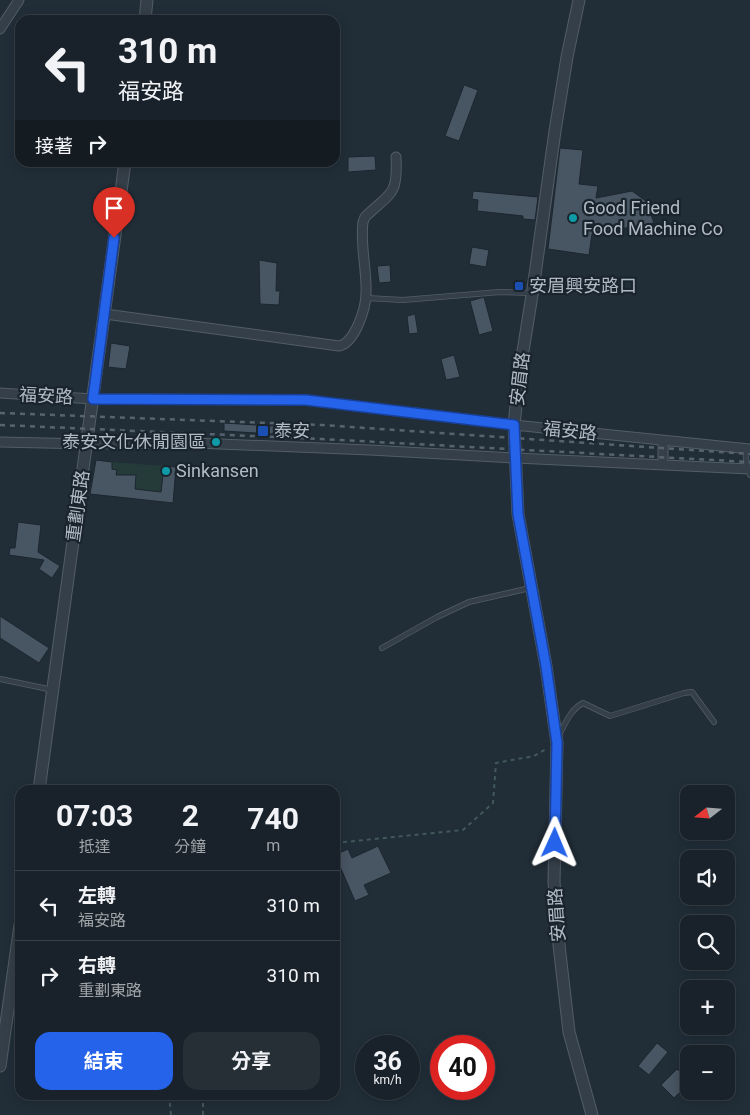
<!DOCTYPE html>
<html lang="zh-TW">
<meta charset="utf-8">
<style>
:root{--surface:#19222a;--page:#262f36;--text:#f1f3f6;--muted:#9fa4a8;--line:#373f47;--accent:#2563eb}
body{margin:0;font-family:Roboto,"Noto Sans TC",sans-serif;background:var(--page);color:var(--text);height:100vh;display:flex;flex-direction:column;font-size:19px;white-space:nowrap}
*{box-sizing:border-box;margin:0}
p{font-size:16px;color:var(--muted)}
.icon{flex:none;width:28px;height:28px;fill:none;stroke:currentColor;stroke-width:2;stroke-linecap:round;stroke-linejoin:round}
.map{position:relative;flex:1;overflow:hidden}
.panel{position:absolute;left:15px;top:785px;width:325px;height:315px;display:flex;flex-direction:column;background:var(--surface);border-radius:15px;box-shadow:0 2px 12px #0003,0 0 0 1px var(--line)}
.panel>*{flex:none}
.top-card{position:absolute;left:15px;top:15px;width:325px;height:152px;border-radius:15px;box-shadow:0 2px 12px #0003,0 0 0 1px var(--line);background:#19222a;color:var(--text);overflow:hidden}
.needle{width:32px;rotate:253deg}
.buttons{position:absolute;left:680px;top:785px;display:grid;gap:10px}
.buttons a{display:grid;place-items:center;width:55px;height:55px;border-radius:10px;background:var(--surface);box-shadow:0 2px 12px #0003,0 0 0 1px var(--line);font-size:25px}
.speed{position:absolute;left:355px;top:1035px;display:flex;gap:10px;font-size:25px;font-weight:700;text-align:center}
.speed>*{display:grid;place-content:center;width:65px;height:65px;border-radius:50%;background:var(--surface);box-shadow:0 2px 12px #0003,0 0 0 1px var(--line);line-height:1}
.speed small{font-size:12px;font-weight:400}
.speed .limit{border:8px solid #d22;background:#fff;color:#111}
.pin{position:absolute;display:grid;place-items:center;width:42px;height:42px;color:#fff;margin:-51px -21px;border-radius:50% 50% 50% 0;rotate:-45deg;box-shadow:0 0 5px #0007}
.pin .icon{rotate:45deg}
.me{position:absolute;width:55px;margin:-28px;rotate:1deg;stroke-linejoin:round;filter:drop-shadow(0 0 4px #0008)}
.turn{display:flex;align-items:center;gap:18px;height:105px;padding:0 20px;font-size:22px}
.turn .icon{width:65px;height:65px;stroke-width:2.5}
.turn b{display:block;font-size:35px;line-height:42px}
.then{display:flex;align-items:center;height:48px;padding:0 20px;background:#0003;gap:10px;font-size:19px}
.eta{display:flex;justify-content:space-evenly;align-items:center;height:85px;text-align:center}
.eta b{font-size:30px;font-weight:700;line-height:35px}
.primary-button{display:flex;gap:10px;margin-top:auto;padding:10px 20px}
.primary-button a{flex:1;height:58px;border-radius:15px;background:var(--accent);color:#fff;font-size:20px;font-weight:700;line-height:58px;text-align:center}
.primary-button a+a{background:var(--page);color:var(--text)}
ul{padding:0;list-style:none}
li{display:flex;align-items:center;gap:15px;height:70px;padding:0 20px;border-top:1px solid var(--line)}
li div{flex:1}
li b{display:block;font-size:19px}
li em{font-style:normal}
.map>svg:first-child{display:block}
</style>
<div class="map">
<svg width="750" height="1115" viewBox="0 0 750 1115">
<rect width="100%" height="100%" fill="#212e38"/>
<!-- green -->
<path fill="#243b3a" d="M112 462 164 466 161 492 111 487 116 479 117 470 112 469Z"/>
<!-- building -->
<path fill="#485562" stroke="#1c262f" d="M464 85 478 90 459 141 445 136Z
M560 148 583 150 579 184 598 186 596 198 632 191 646 201 654 223 592 234 589 255 548 249Z
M375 156 376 170 348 172V157Z
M473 191 538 197 535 220 523 219V216L477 211 478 200 472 199Z
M472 247 489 250 486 267 469 264Z
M259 260 277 263 276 291H280L279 305 260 304Z
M390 265 391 282 379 283 377 266Z
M484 297 493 331 479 335 470 301Z
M415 314 418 333 409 334 407 316Z
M111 343 130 346 126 369 108 367Z
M454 355 460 377 446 380 441 359Z
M224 423 305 428V436L224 431Z
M96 460 112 462V469L117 470 116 475H136L135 489 161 492 164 466 176 467 173 503 90 494Z
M18 522 41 525 38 552 60 566 52 578 39 569 44 560 9 555 10 548H15Z
M0 616 49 648 39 663 0 638Z
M378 846 391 873 364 885 369 895 355 901 335 855 348 849 352 858Z
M657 1043 668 1052 649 1075 638 1066Z
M683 1066 689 1072V1083L674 1098 661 1085 677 1069 679 1071Z"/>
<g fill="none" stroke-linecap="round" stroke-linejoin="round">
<!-- service casing -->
<g stroke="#535d66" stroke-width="6">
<path id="service" d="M366 298 403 300 500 292 531 293
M745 449 747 468 750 475
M382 648 437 617 469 602 530 588
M0 679 53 690
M558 737C565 724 570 710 583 703L610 716 684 693 692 692 714 722"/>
</g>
<!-- minor casing -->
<g stroke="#535d66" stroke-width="11">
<path id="minor" d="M0 29 19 0
M105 314 339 346C355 343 366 308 366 293 367 270 360 246 363 222L365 217C391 192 398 196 396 157
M0 393 93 399 306 400 514 425 750 449
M663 441V464
M0 442 87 444 195 443 370 450 516 458 750 469"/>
</g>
<!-- tertiary casing -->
<g stroke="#535d66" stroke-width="13">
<path id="tertiary" d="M579 0 567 57 555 131 533 289 519 376 514 425 518 514 546 666 557 743 554 882 559 945 569 1032 592 1115
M145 20 147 0
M39 790 125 162
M0 1066 20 925"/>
</g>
<!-- path -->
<path stroke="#435858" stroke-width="2" stroke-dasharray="4 4" stroke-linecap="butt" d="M335 843 463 830 493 803 496 763 534 756 546 749
M169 1095 171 1115
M203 1095V1115"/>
<!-- service -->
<use href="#service" stroke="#353f49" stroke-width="4.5"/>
<!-- minor -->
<use href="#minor" stroke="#353f49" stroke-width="9"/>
<!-- tertiary -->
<use href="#tertiary" stroke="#353f49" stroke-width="11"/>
<!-- rail -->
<path stroke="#576470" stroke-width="2.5" stroke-dasharray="5 5" stroke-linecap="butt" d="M0 413 322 425 750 454
M0 425 321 439 750 462"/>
</g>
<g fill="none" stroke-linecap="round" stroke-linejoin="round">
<!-- route casing -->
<g stroke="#184099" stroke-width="12">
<path id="route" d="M114 238 93 399 306 400 514 425 518 514 546 666 557 743 555 843"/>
</g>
<!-- route -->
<use href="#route" stroke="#2563eb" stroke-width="9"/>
</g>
<!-- markers -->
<g fill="#0f9aa8" stroke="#1a242d" stroke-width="2">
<circle cx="573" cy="218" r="5"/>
<circle cx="216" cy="442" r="5"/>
<circle cx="166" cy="471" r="5"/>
</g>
<g fill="#1a4fb4" stroke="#1a242d" stroke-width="2">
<rect x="514" y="281" width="10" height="10" rx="2.5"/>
<rect x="257" y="425" width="12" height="12" rx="2.5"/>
</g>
<g text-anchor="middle" stroke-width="4.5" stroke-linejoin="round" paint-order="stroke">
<!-- poi labels -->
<g font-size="18" fill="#b0bac5" stroke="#1a242d" text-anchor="start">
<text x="583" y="214">Good Friend<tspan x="583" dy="21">Food Machine Co</tspan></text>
<text x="529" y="292">安眉興安路口</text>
<text x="274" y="437">泰安</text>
<text x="206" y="448" text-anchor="end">泰安文化休閒園區</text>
<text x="176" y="477">Sinkansen</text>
</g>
<!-- street labels -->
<g font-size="18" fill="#b0bac5" stroke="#1a242d">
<text transform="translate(520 379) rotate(-83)" y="6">安眉路</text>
<text transform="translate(46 396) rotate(3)" y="6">福安路</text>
<text transform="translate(570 431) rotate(6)" y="6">福安路</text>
<text transform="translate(78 506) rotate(-82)" y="6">重劃東路</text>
<text transform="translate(557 915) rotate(-94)" y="6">安眉路</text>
</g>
</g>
</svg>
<div class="buttons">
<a><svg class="needle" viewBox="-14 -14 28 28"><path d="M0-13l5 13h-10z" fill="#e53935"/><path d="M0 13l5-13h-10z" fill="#9fa4a8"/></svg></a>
<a><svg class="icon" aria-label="sound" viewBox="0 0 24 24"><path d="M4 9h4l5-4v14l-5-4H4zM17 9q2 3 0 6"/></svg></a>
<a><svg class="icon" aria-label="search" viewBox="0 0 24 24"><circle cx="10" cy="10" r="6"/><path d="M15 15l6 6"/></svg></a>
<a>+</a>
<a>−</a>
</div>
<div class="speed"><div>36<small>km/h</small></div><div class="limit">40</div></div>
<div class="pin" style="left:114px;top:238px;background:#d93025"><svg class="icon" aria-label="arrive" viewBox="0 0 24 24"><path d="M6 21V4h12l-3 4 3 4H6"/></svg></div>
<svg class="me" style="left:555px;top:843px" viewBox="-20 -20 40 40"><path d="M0-17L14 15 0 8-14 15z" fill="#2563eb" stroke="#fff" stroke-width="4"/></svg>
<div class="top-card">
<div class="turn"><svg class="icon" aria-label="left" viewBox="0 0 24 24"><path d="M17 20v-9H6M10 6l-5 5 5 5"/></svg><div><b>310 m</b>福安路</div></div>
<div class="then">接著<svg class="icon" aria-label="right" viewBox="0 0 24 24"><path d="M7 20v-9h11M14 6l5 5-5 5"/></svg></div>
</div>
<section class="panel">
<div class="eta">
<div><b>07:03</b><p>抵達</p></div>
<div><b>2</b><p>分鐘</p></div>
<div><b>740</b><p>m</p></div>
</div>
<ul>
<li><svg class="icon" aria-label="left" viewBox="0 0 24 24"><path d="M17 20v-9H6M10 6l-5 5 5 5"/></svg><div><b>左轉</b><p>福安路</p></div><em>310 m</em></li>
<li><svg class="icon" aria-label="right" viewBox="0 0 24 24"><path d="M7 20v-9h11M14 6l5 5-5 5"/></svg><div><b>右轉</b><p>重劃東路</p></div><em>310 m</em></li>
</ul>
<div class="primary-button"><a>結束</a><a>分享</a></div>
</section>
</div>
